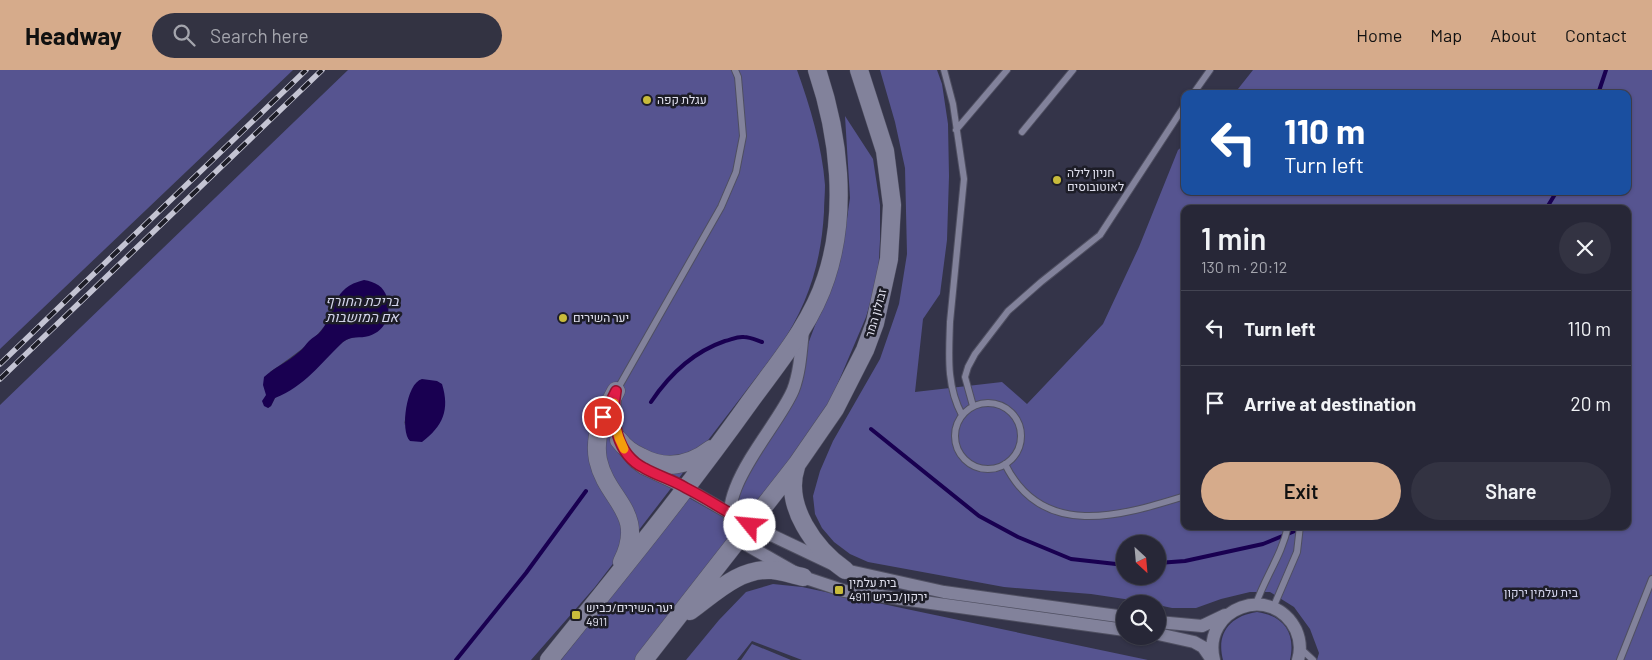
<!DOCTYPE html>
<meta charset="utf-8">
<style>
:root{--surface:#272737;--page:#333342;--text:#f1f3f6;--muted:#a4a5ad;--line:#434452;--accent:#d6ab8b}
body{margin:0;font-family:Barlow,Heebo,sans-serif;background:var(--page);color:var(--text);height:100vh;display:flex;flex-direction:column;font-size:19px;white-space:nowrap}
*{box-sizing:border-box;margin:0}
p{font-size:16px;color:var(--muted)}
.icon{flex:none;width:28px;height:28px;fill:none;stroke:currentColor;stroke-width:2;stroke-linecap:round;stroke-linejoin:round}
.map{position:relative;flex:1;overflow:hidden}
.drawer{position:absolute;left:1181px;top:135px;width:450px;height:325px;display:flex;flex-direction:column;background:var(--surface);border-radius:10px;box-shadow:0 1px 4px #0004,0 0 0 1px var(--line)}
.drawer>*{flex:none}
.banner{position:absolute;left:1181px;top:20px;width:450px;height:105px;border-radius:10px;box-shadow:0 1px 4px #0004,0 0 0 1px var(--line);background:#1a4fa0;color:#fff;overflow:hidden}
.needle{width:32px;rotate:154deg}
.tools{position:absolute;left:1116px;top:465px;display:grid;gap:10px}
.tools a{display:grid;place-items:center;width:50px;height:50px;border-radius:50%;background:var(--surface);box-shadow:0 1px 4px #0004,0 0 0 1px var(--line);font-size:25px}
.pin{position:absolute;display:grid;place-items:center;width:42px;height:42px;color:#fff;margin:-21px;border:2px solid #fff;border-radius:50%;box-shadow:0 1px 5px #0007}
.me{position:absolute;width:55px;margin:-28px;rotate:298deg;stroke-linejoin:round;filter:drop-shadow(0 0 4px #0008)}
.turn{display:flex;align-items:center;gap:18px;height:105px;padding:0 20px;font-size:22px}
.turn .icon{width:65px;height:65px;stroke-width:2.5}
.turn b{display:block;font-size:35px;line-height:42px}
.round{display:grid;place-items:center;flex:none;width:52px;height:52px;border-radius:26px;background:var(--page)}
.headline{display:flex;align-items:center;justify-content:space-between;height:85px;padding:0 20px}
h1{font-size:30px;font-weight:600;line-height:38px}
.button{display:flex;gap:10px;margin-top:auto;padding:10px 20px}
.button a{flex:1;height:58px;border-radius:30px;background:var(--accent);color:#111;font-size:20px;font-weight:600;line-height:58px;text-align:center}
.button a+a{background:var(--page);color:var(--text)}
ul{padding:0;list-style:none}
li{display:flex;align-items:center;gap:15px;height:75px;padding:0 20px;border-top:1px solid var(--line)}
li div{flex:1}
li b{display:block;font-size:19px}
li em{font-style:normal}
header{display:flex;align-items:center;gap:30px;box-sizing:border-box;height:70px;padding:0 25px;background:var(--accent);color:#111}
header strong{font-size:24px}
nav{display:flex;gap:28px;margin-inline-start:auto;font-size:18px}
.search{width:350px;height:45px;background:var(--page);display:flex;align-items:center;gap:12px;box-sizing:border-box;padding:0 18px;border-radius:28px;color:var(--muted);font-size:19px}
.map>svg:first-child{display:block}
</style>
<header>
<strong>Headway</strong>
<div class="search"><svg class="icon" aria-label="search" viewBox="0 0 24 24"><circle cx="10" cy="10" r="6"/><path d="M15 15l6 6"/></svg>Search here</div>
<nav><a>Home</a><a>Map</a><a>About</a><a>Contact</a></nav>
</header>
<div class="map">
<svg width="1652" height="590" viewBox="0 0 1652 590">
<rect width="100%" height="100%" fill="#343449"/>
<!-- green -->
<path fill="#565490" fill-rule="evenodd" d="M0 0H293L0 279Z
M348 0H797C810 36 822 76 825 115 825 124 824 133 824 142 821 194 808 234 779 278L595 517 531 590H0V335ZM327 252 383 256C367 271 358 262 343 272L275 328 271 336 268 338 266 325 270 302C290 288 315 272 327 252ZM422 309 404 355 410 324Z
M880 0H937L942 14 948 54 949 106 947 170 940 224 923 249 915 322 1002 312 1027 334 1103 254 1139 177 1178 80 1185 74V121H1628V24H1234L1253 0H1652V590H1317L1319 583 1310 559 1294 537 1270 522H1250L1221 529 1196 538H1172L1158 535V534L1091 524 1004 517 868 492 850 484 834 472 822 458 815 444 813 426 820 401 833 371 880 289 899 234 907 184 905 98 895 52ZM1185 139H1628V456H1185ZM1125 474H1158V506H1125Z
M845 46 873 89 880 135V170L878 206 866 247 832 327 812 362 750 447 736 442 741 416 808 274 840 189 844 169 850 128Z
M689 428 723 447 726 461 732 471 635 590H561Z
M773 514 802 517 1148 590H802L752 571 737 590H686L719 550 746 522Z
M1257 542C1284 546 1296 563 1290 590H1223C1216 563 1230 546 1257 542Z
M752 574 791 590H741Z"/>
<!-- water -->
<path fill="#190051" d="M364 210C375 212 384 216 387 228 391 244 387 260 369 266 359 269 353 265 343 272 321 293 304 317 275 328L271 336 268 338 264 336 262 331 266 325 263 315 264 307C275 297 288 292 299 282 303 279 306 274 309 271 313 267 318 265 321 261 338 239 331 218 364 210Z
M422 309 437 311 442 314C450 340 443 356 422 372L410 371C400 361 406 313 422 309Z"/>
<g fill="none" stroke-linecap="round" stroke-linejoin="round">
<!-- stream -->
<path stroke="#190051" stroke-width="4" d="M1598 24 1606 0
M1546 139 1557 121
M651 332C669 305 693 282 725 271 731 270 737 266 744 267 750 267 756 270 762 272
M871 359 979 446 1018 467 1071 489 1125 495
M1158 493 1185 491 1263 474 1307 456
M456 590 526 503 586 421"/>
<!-- lane casing -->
<g stroke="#4f4f61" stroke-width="8">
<path id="lane" d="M944 0 953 34 964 109 950 252C949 285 946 315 962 345
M1193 24 1210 0
M956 60 1007 0
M1022 62 1073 0
M617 320 721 137 736 102 743 66 738 7 735 0
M955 366a33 33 0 1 1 66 0a33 33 0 1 1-66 0Z
M973 336 965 307 968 297 975 284 1008 241 1041 212 1100 165 1185 35
M1005 394C1042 470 1121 446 1185 426
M1256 534C1265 507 1282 485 1288 456
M1273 538 1297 482 1300 456
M1300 578 1313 590
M1620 590 1652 509"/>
</g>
<!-- street casing -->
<g stroke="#4f4f61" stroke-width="14">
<path id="street" d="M803 260C801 280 800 302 793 320 777 359 706 428 738 470L803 507 845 521 1125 560
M615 329 614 344 616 361 623 378 635 392 643 398 686 418 750 455 845 500 944 522 1125 547
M1158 552 1202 556 1225 545
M1158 564 1194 572 1203 577 1212 590
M1214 590C1201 538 1272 512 1296 560 1300 569 1301 580 1298 590"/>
</g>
<!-- secondary casing -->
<g stroke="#4f4f61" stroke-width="19">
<path id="secondary" d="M616 321C605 341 593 365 598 390 607 431 647 442 622 492
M619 370C624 377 632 383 641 387 665 400 689 396 711 379
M796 397C783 436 815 479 845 500
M690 541C715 523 739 498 772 500 783 501 793 505 803 507
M549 590C617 506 686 421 749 333 777 294 811 255 826 208 848 142 839 65 817 0
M644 590 797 394 835 339 865 280 875 253 889 189 892 135 885 81 859 0"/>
</g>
<!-- lane -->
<use href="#lane" stroke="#82829b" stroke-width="6"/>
<!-- street -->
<use href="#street" stroke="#82829b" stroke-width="12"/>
<!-- secondary -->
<use href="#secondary" stroke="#82829b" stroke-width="18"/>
<!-- rail casing -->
<g stroke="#c4c4d3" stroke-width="5.5">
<path id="rail" d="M0 294 306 0
M0 309 322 0"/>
</g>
<!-- rail -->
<use href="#rail" stroke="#1d1d27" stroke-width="4" stroke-dasharray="11" stroke-linecap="butt"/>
</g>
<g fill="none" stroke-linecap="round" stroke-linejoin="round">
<!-- route casing -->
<g stroke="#92132f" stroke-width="12">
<path id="route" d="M603 347 616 321C611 349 616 384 644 398 658 406 673 410 686 418 708 429 728 443 750 455"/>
</g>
<!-- route -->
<use href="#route" stroke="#e11d48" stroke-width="9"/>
<!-- slow -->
<path stroke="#f59e0b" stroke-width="9" d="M614 333C613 349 616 364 624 379"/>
</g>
<!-- markers -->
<g fill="#c8bb3b" stroke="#1d1d27" stroke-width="2">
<circle cx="647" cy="30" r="5"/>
<circle cx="1057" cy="110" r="5"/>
<circle cx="563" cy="248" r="5"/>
<rect x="834" y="515" width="10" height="10" rx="2.5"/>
<rect x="571" y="540" width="10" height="10" rx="2.5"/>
</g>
<g text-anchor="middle" stroke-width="5" stroke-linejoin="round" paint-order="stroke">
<!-- poi labels -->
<g font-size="12" fill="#e0e0ee" stroke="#1d1d27" text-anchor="start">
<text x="657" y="34">עגלת קפה</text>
<text x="1067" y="107">חניון לילה<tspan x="1067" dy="14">לאוטובוסים</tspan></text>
<text x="573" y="252">יער השירים</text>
<text x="849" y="517">בית עלמין<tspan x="849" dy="14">ירקון/כביש 4911</tspan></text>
<text x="586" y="542">יער השירים/כביש<tspan x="586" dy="14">4911</tspan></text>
</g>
<!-- street labels -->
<g font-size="12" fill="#e0e0ee" stroke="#1d1d27">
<text transform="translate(876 243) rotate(-74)" y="4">זבולון המר</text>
</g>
<!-- park labels -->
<g font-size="12" fill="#d5d6ed" stroke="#1d1d27">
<text x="1541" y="527">בית עלמין ירקון</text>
</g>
<!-- water labels -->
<g font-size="14" font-style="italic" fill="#d3d4eb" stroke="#1d1d27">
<text x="362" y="236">בריכת החורף<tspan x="362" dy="16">אם המושבות</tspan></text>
</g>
</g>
</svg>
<div class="tools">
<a><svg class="needle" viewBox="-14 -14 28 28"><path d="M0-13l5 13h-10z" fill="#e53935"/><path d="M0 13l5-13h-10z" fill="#a4a5ad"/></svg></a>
<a><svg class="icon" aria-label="search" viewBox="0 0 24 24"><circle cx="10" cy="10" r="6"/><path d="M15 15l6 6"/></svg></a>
</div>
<div class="pin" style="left:603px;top:347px;background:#d93025"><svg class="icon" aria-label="arrive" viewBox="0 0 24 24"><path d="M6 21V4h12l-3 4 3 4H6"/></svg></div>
<svg class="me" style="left:750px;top:455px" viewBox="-20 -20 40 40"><circle r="19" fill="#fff"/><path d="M0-13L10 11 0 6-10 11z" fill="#e11d48"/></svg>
<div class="banner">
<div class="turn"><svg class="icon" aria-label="left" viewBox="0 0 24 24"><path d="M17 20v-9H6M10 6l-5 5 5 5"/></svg><div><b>110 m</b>Turn left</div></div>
</div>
<section class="drawer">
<div class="headline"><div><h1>1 min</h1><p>130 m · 20:12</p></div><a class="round"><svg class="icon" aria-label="close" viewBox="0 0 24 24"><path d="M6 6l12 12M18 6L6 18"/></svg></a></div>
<ul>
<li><svg class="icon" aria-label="left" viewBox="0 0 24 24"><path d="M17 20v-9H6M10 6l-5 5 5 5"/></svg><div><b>Turn left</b></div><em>110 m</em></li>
<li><svg class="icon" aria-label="arrive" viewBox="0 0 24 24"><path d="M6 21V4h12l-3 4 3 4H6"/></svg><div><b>Arrive at destination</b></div><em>20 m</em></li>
</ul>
<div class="button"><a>Exit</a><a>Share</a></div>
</section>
</div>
